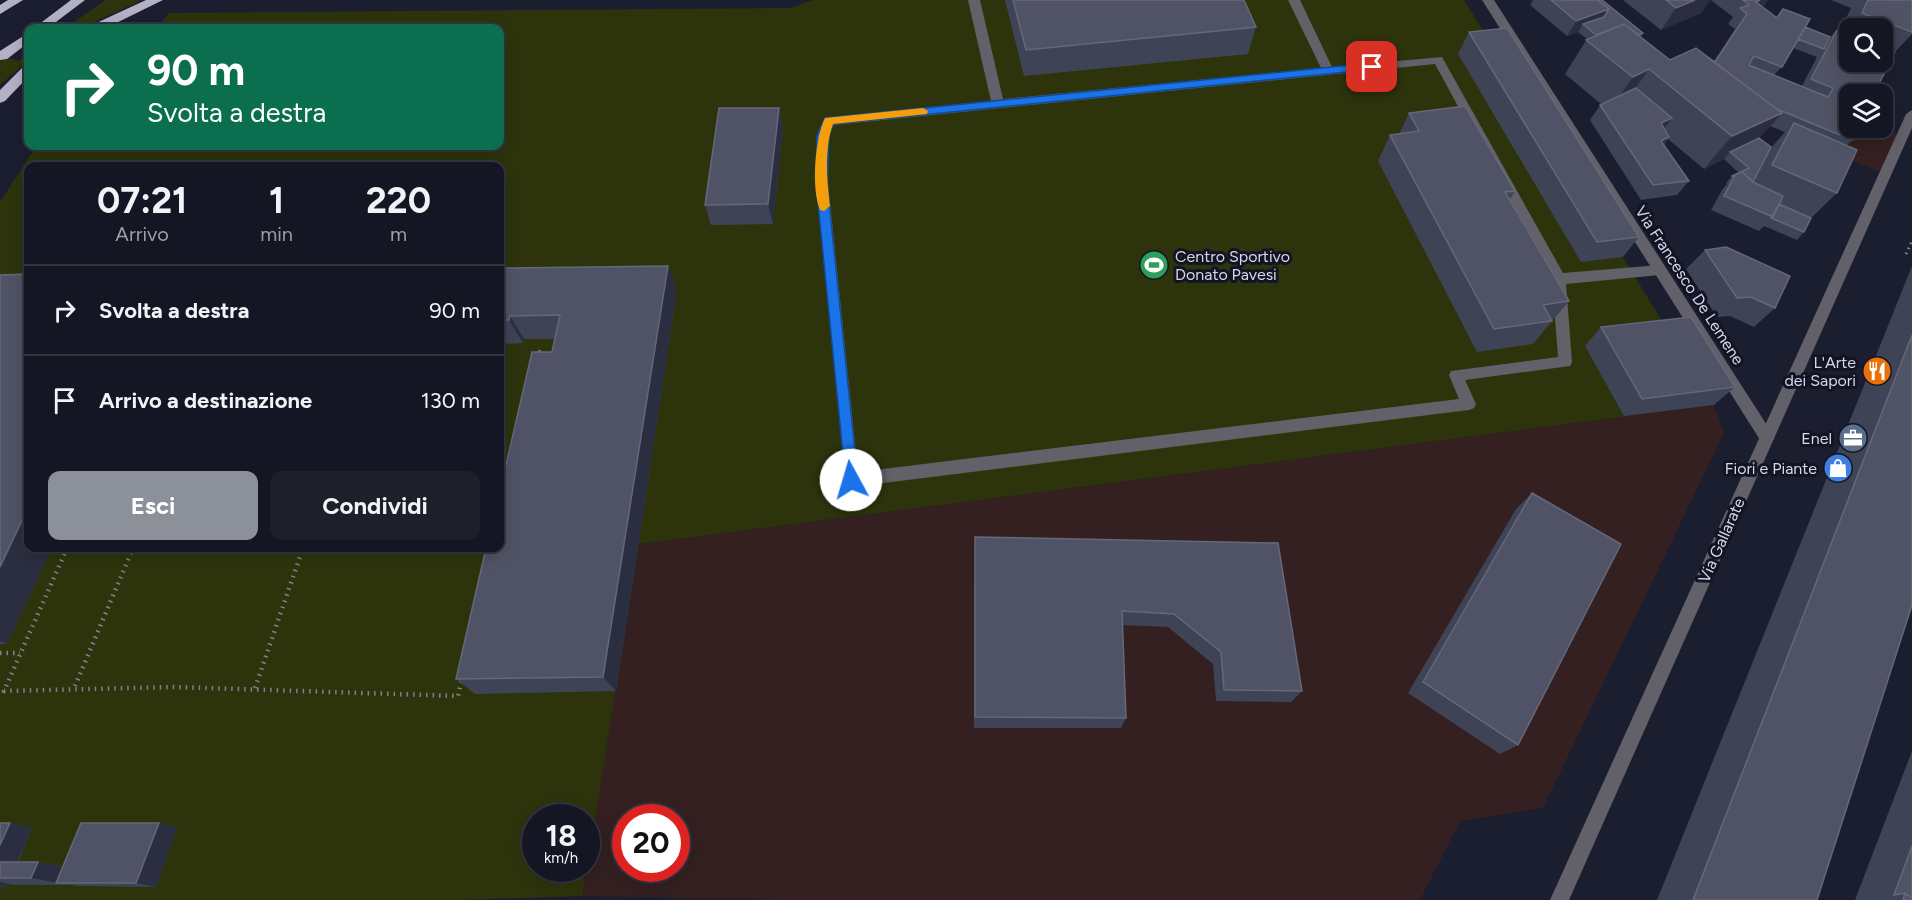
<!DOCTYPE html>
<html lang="it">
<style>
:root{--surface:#141623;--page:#1d1f2b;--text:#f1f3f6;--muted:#9d9fa6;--line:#333541;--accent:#8c9099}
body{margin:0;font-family:Figtree,sans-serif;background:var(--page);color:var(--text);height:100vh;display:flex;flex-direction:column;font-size:22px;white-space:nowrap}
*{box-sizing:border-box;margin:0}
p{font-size:20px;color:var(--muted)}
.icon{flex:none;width:33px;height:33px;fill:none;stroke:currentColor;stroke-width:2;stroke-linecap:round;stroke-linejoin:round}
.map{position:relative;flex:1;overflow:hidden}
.details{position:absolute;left:24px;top:162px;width:480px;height:390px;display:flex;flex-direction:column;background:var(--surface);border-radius:12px;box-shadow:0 3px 15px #0003,0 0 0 2px var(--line)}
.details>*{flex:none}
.banner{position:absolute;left:24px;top:24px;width:480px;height:126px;border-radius:12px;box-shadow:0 3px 15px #0003,0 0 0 2px var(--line);background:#0b6e4f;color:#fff;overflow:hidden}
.tools{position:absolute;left:1839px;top:18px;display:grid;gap:12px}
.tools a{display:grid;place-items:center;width:54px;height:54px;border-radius:12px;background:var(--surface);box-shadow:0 3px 15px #0003,0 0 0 2px var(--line);font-size:30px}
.speed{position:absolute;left:522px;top:804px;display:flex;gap:12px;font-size:30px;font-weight:700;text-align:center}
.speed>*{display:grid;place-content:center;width:78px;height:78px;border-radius:50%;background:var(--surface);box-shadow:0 3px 15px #0003,0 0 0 2px var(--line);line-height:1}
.speed small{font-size:15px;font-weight:400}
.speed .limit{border:9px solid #d22;background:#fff;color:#111}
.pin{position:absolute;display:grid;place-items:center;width:51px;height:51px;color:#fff;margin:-26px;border-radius:12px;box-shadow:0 3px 9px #0006}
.me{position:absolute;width:66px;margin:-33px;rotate:354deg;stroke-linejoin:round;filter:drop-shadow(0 0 4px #0008)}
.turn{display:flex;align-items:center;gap:21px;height:126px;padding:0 24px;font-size:27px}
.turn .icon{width:78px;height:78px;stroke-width:2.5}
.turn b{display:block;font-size:42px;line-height:51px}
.eta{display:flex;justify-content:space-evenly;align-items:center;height:102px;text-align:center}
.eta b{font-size:36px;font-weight:700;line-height:42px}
.primary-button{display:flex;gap:12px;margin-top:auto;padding:12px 24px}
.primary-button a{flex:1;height:69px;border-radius:12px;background:var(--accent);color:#fff;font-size:24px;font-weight:700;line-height:69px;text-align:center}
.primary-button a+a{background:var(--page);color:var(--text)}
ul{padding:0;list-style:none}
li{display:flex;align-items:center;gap:18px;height:90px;padding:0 24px;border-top:2px solid var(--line)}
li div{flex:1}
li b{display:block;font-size:22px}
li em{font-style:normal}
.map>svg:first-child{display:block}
</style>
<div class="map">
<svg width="1912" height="900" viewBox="0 0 1912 900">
<rect width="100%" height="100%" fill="#1b1e2f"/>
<!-- industrial -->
<path fill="#342020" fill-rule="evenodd" d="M1721 106 1850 128H1880L1902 136 1885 174Z
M1714 405 1724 433 1543 808 1460 821 1420 900H786L582 896 639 544ZM626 818H676V868H626Z"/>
<!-- green -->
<path fill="#2d340c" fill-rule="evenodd" d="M106 0H142L82 28H65Z
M813 0H1464L1714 405 639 544 587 868 586 818H536V868H586L582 896 458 900H0V202L36 146H500V28H157L169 13 791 8ZM28 166H500V548H28Z
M0 54 18 61 28 54V61L0 85Z"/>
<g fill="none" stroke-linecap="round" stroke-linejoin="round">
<!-- path-far1 -->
<path stroke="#7e818f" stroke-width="3" stroke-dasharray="1.5 4" stroke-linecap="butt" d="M1906 254 1912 241
M538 357 541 347"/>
<!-- path -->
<path stroke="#7e818f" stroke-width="4.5" stroke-dasharray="1.5 5" stroke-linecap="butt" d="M67 548 4 691 174 687 458 696 462 678
M0 653H20
M75 686 133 548
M255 688 303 548"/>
<!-- service -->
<path fill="#62616a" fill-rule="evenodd" d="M968 0H980L1003 99 1321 68 1288 0H1300L1332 67 1442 57 1563 273 1660 265 1667 270 1660 275 1566 284 1572 362 1570 366 1465 380 1476 404 1474 408 1469 410 851 487 846 485 816 183 817 136 825 118 829 117 991 101ZM1435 64 1552 279 1558 357 1451 371 1449 375 1459 399 858 472 828 183 829 136 834 125Z"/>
<!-- minor -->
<path fill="#62616a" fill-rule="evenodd" d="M1482 0H1494L1772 433 1774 438 1772 443 1767 444 1762 443Z"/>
<!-- tertiary -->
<path fill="#62616a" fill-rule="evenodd" d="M1912 110V128L1569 900H1550L1906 114Z"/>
<!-- trunk -->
<path fill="#b4b0c6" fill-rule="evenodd" d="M8 0H23L0 14V5Z
M71 0H85L48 28H34Z
M146 0H163L106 28H90L92 25Z
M28 33V43L7 59 0 60V51Z
M28 66V77L5 101 0 103V90L23 67Z"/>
</g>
<!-- wall -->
<path fill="#3f4356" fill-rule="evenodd" d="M1005 0H1244L1256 27 1248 54 1024 76Z
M1533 0H1602L1643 33 1641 37 1670 60 1714 61 1735 29 1728 24 1733 17 1711 0H1768L1763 7 1776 17 1783 9 1805 27 1830 37 1837 30 1840 31 1851 8 1831 0H1912V34L1895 52 1852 140 1847 145 1837 193 1811 218 1804 232 1797 240 1764 226 1759 231 1711 210 1722 190 1727 184 1726 183 1732 176 1739 173 1724 159 1704 169 1668 139 1664 145 1689 181 1677 195 1641 200 1590 120 1601 104 1565 74 1587 39 1578 32 1567 36 1530 5ZM1850 28H1882V62H1850ZM1793 48 1817 57 1802 86 1774 75 1782 67ZM1770 126 1785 132 1770 149 1759 138Z
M1623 0H1710L1701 13 1661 30Z
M1469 32 1639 237 1623 257 1581 262 1458 54Z
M779 108 783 129 773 224 711 225 705 205Z
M1409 113 1515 191 1510 199 1569 301 1533 344 1477 352 1378 161 1390 135 1399 134Z
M1705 250 1775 308 1754 327 1730 316 1717 317 1686 269Z
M1912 266V605L1817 900H1657Z
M500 268 677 290 616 691 475 694 456 679 552 352 555 339H524L523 343 500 344Z
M0 275 28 548H52L7 644H0Z
M1601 327 1735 387 1714 405 1624 416 1585 346Z
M1532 493 1518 745 1500 754 1408 693 1516 509Z
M975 537 1278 543 1302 691 1291 702 1216 701 1213 664 1168 627 1122 625 1126 718 1121 728H974Z
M139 548H233L232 549 145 551Z
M1912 751V900H1855Z
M0 823H10L32 828 18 862H38L63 867 159 823 177 828 156 887 78 886 70 885H16L8 884 7 887H0Z"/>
<!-- shaded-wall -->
<path fill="#2a2e40" d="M1695 0H1710L1701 13 1661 30 1676 8Z
M1760 0H1768L1760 11 1756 2Z
M1609 9 1599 25 1583 24 1578 32 1567 36 1576 21Z
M1649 69 1625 103 1609 111 1633 77Z
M779 108 783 129 773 224 768 204Z
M1782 113 1752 146 1730 152 1724 159 1704 169 1732 136Z
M1672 118 1661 133V123Z
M1669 137 1658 152 1661 141Z
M668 266 677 290 616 691 603 677Z
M510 316 524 339 523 343 509 320Z
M28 508V548H52L7 644 0 641V567Z
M10 823 32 828 10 878H0V845Z
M159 823 177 828 156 887 136 883Z
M38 862 76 870 56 883 70 885 31 878Z
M0 882 8 884 7 887 0 886Z"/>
<!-- building -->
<path fill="#505365" stroke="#656879" stroke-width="1.5" d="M1013 0H1244L1256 27 1026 50Z
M1551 0H1597L1609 9 1576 21Z
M1597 0H1602L1643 33 1639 35 1624 24 1596 35 1583 24 1604 17 1609 9Z
M1666 0H1695L1676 8Z
M1743 0H1760L1756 2 1777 18 1783 9 1810 19 1782 67 1754 56 1749 65 1828 97 1833 88 1811 79 1837 30 1850 35V62H1882V47L1895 52 1874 94H1850V128H1858L1852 140 1777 109 1707 57 1715 62 1747 14 1740 8 1749 5Z
M1868 0H1912V32L1862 13Z
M1624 24 1670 60 1696 48 1782 113 1732 136 1649 69 1633 77 1586 40Z
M1805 27 1830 37 1824 49 1798 39Z
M1507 28 1639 237 1597 242 1469 32Z
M1636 88 1672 118 1661 123 1669 137 1661 141 1689 181 1653 185 1600 105Z
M1465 106 1515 191 1505 192 1569 301 1543 305 1552 321 1494 329 1390 135 1419 131 1409 113Z
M719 108H779L768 204 705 205Z
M1794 123 1857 150 1837 193 1772 165Z
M1759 138 1771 147 1753 182 1742 172 1735 175 1734 177 1732 176 1749 168 1730 152Z
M1742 172 1755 183 1783 196 1773 217 1724 196 1735 175Z
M1779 204 1811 218 1804 232 1771 218Z
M1726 247 1790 276 1775 308 1751 297 1737 298 1705 250Z
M668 266 603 677 456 679 486 548H500V491L532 352H552L560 315 510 316 509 320H500V268Z
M28 274V508L0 567V275Z
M1691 317 1735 387 1642 399 1601 327Z
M1912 335V605L1817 900H1693Z
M1532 493 1621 544 1518 745 1423 682Z
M975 537 1278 543 1302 691 1224 690 1221 652 1174 614 1122 611 1126 718 975 717Z
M0 823H10L0 845Z
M81 823H159L136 883H56Z
M1912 846V898L1905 893 1894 895Z
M0 862H38L31 878H0Z
M1905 893 1912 898V900H1903Z"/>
<!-- route -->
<path fill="#1a73e8" stroke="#114b97" stroke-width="1.5" d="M1372 63 1377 67 1376 69 833 124 829 136 827 183 858 480 856 484H846L816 183 817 136 825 118Z"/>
<!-- slow -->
<path fill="#f59e0b" d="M923 108 928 111 927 114 833 124C824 149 827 180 830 206L824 211 820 210C811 188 815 138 825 118Z"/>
<!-- icons -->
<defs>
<g id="stadium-disc" transform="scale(1.5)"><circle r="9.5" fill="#2e9e5b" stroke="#121425"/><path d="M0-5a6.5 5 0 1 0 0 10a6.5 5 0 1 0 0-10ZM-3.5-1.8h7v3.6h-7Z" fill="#fff"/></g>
<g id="restaurant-disc" transform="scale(1.5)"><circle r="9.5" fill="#e8710a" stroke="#121425"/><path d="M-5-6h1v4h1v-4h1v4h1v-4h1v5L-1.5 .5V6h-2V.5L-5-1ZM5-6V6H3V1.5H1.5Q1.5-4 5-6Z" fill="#fff"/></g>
<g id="office-disc" transform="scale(1.5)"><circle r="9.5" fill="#5c6f8a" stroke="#121425"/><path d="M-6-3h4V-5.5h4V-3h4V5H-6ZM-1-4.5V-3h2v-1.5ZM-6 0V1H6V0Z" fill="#fff"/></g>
<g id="shop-disc" transform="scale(1.5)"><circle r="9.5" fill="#3f7fe0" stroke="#121425"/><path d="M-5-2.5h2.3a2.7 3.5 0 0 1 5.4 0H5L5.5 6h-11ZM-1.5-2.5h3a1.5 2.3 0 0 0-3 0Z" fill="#fff"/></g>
</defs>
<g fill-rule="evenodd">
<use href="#stadium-disc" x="1154" y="265"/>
<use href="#restaurant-disc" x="1877" y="371"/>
<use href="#office-disc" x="1853" y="438"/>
<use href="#shop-disc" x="1838" y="468"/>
</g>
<g text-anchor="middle" stroke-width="6" stroke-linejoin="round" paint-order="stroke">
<!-- poi labels -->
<g font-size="16" fill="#d6d8e4" stroke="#121425" text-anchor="end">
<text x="1175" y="262" text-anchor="start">Centro Sportivo<tspan x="1175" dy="18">Donato Pavesi</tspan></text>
<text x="1856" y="368">L'Arte<tspan x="1856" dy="18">dei Sapori</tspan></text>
<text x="1832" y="444">Enel</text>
<text x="1817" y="474">Fiori e Piante</text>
</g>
<!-- street labels -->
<g font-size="16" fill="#d6d8e4" stroke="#121425">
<text transform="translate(1690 285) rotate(57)" y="6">Via Francesco De Lemene</text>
<text transform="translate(1721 540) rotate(-66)" y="6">Via Gallarate</text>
</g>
</g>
</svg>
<div class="tools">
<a><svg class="icon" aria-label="search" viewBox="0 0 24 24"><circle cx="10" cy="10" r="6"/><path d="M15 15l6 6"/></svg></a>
<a><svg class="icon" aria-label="layers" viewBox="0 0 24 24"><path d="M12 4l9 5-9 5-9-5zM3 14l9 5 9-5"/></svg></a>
</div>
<div class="speed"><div>18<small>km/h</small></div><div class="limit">20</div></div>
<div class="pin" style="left:1372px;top:67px;background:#d93025"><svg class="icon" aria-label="arrive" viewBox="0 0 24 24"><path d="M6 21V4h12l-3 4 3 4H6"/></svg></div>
<svg class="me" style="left:851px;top:480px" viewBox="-20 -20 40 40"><circle r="19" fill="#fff"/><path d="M0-13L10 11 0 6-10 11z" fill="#1a73e8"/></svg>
<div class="banner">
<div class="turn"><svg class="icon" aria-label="right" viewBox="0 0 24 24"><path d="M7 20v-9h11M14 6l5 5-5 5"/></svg><div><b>90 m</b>Svolta a destra</div></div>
</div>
<section class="details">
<div class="eta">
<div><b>07:21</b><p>Arrivo</p></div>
<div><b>1</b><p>min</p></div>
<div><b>220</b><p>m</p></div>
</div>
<ul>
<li><svg class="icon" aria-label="right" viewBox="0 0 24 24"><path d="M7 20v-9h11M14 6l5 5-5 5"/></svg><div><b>Svolta a destra</b></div><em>90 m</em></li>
<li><svg class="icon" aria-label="arrive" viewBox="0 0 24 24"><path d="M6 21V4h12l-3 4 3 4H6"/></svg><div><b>Arrivo a destinazione</b></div><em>130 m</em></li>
</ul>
<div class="primary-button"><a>Esci</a><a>Condividi</a></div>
</section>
</div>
